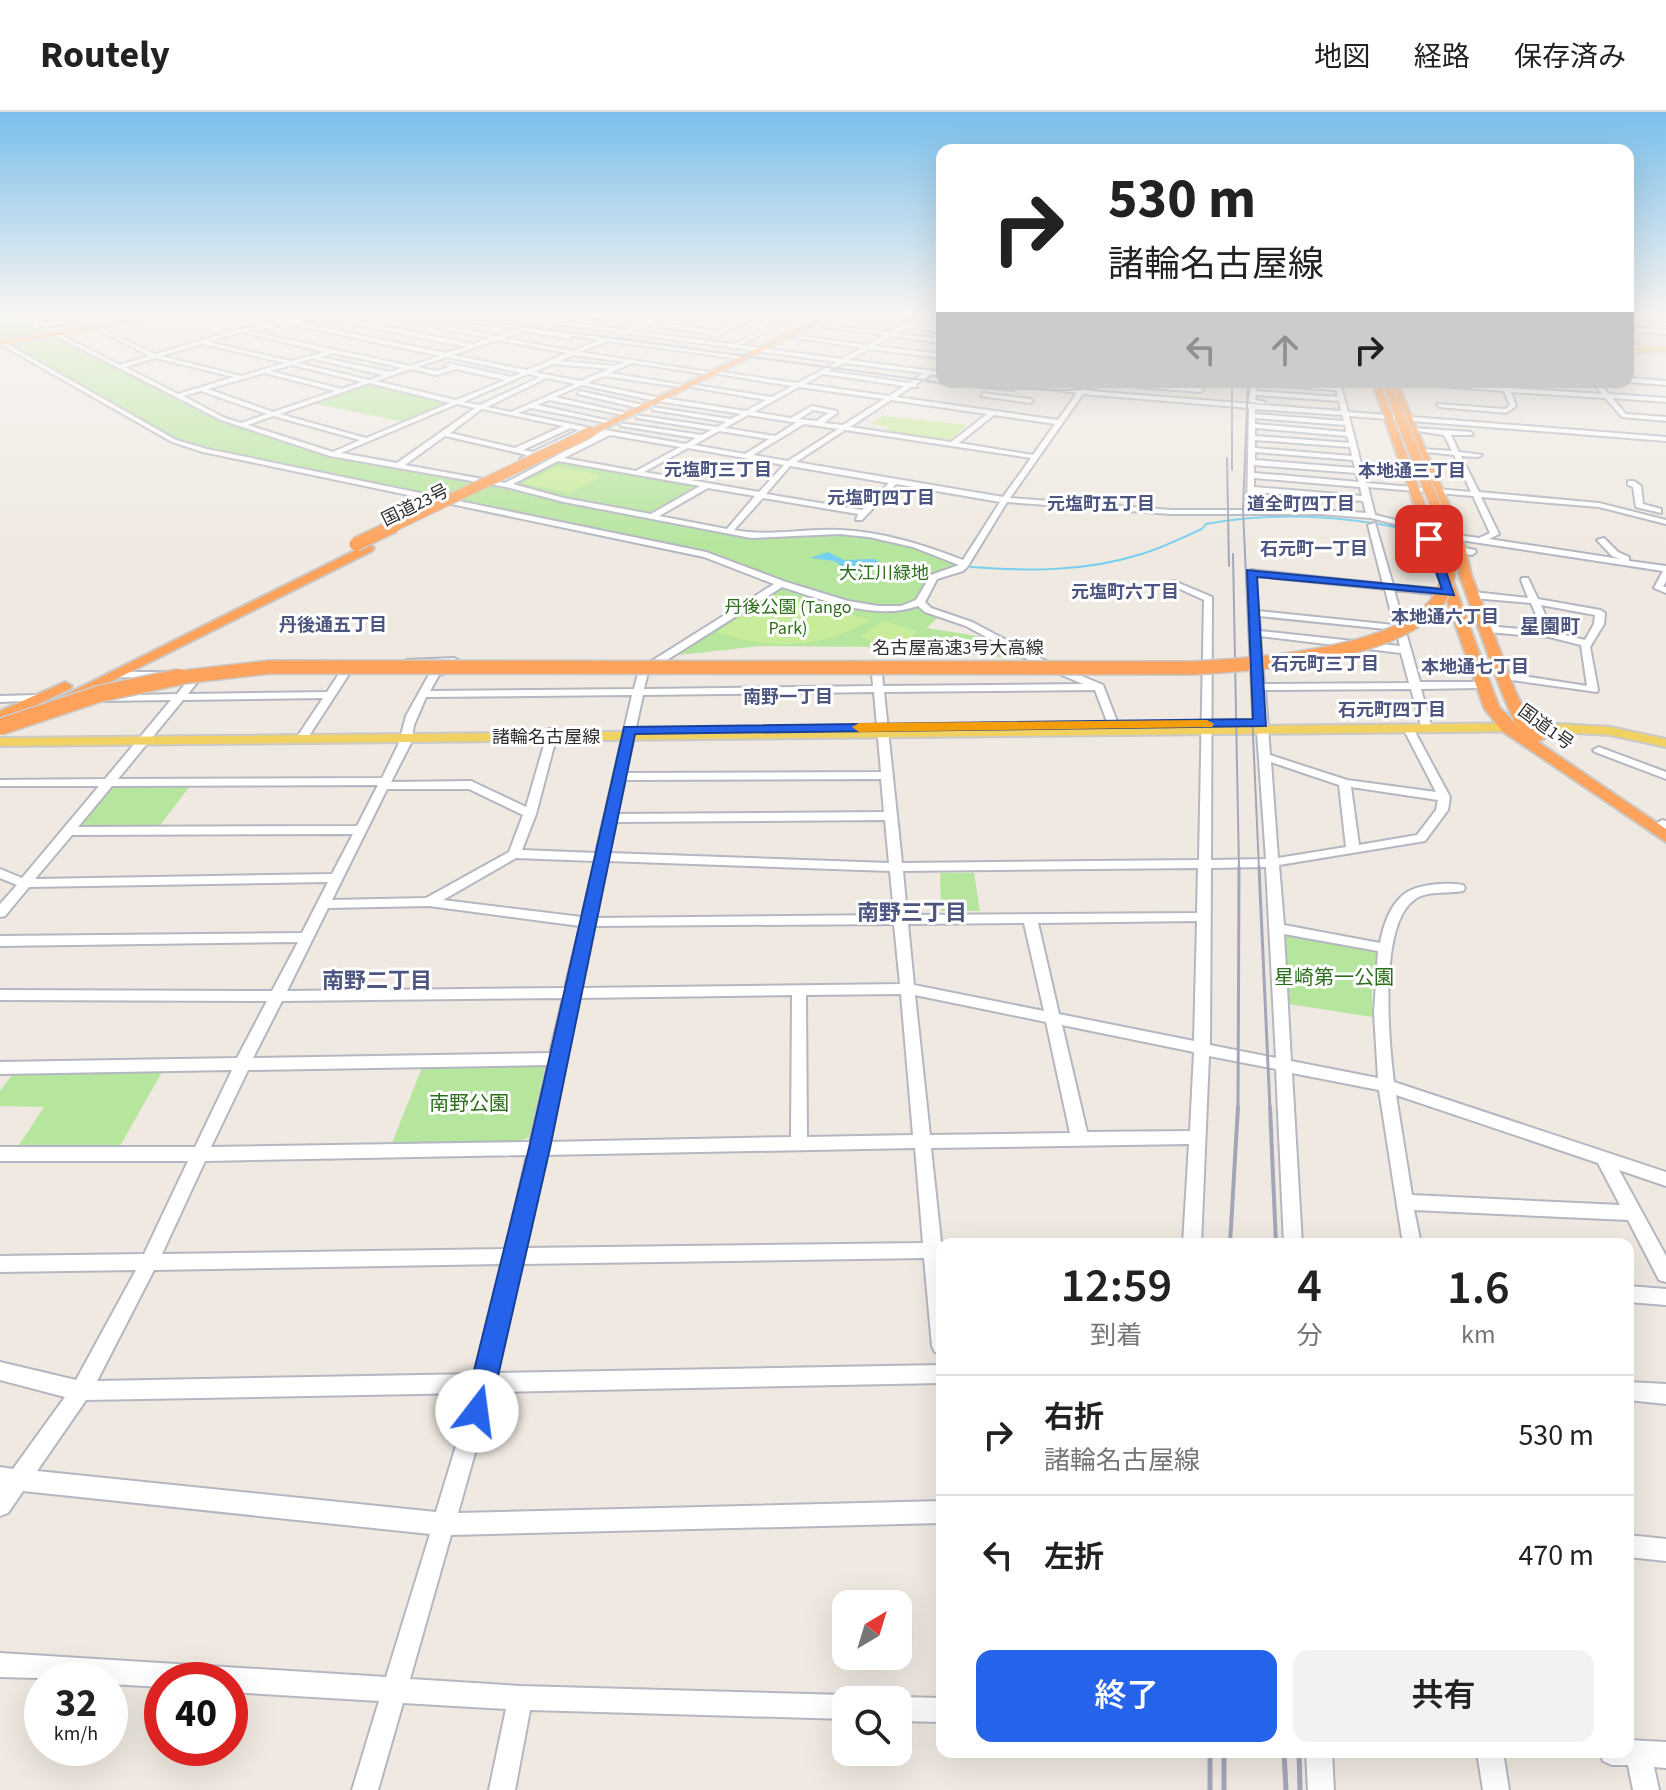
<!DOCTYPE html>
<html lang="ja">
<meta charset="utf-8">
<style>
:root{--surface:#fff;--page:#f2f2f2;--text:#222;--muted:#767676;--line:#e0e0e0;--accent:#2563eb}
body{margin:0;font-family:"Source Sans 3","Noto Sans JP",sans-serif;background:var(--page);color:var(--text);height:100vh;display:flex;flex-direction:column;font-size:30px;white-space:nowrap}
*{box-sizing:border-box;margin:0}
p{font-size:26px;color:var(--muted)}
.icon{flex:none;width:44px;height:44px;fill:none;stroke:currentColor;stroke-width:2;stroke-linecap:round;stroke-linejoin:round}
.map{position:relative;flex:1;overflow:hidden}
.details{position:absolute;left:936px;top:1126px;width:698px;height:520px;display:flex;flex-direction:column;background:var(--surface);border-radius:16px;box-shadow:0 8px 32px #0002}
.details>*{flex:none}
.banner{position:absolute;left:936px;top:32px;width:698px;height:244px;border-radius:16px;box-shadow:0 8px 32px #0002;background:#fff;color:var(--text);overflow:hidden}
.needle{width:52px;rotate:38deg}
.controls{position:absolute;left:832px;top:1478px;display:grid;gap:16px}
.controls a{display:grid;place-items:center;width:80px;height:80px;border-radius:16px;background:var(--surface);box-shadow:0 8px 32px #0002;font-size:40px}
.speed{position:absolute;left:24px;top:1550px;display:flex;gap:16px;font-size:40px;font-weight:700;text-align:center}
.speed>*{display:grid;place-content:center;width:104px;height:104px;border-radius:50%;background:var(--surface);box-shadow:0 8px 32px #0002;line-height:1}
.speed small{font-size:20px;font-weight:400}
.speed .limit{border:12px solid #d22;background:#fff;color:#111}
.pin{position:absolute;display:grid;place-items:center;width:68px;height:68px;color:#fff;margin:-34px;border-radius:16px;box-shadow:0 4px 12px #0006}
.me{position:absolute;width:88px;margin:-44px;rotate:15deg;stroke-linejoin:round;filter:drop-shadow(0 0 6px #0008)}
.turn{display:flex;align-items:center;gap:28px;height:168px;padding:0 40px;font-size:36px}
.turn .icon{width:104px;height:104px;stroke-width:2.5}
.turn b{display:block;font-size:56px;line-height:68px}
.lanes{display:flex;align-items:center;height:76px;padding:0 40px;background:#0003;justify-content:center;gap:40px;direction:ltr}
.lanes .off{opacity:.35}
.eta{display:flex;justify-content:space-evenly;align-items:center;height:136px;text-align:center}
.eta b{font-size:48px;font-weight:600;line-height:56px}
.action{display:flex;gap:16px;margin-top:auto;padding:16px 40px}
.action a{flex:1;height:92px;border-radius:16px;background:var(--accent);color:#fff;font-size:32px;font-weight:600;line-height:92px;text-align:center}
.action a+a{background:var(--page);color:var(--text)}
ul{padding:0;list-style:none}
li{display:flex;align-items:center;gap:24px;height:120px;padding:0 40px;border-top:2px solid var(--line)}
li div{flex:1}
li b{display:block;font-size:30px}
li em{font-style:normal}
header{display:flex;align-items:center;gap:48px;box-sizing:border-box;height:112px;padding:0 40px;background:var(--surface);border-bottom:2px solid var(--line)}
header strong{font-size:38px}
nav{display:flex;gap:44px;margin-inline-start:auto;font-size:28px}
.map>svg:first-child{display:block}
</style>
<header>
<strong>Routely</strong>
<nav><a>地図</a><a>経路</a><a>保存済み</a></nav>
</header>
<div class="map">
<svg width="1666" height="1678" viewBox="0 0 1666 1678">
<rect width="100%" height="100%" fill="#efe9e1"/>
<!-- green -->
<path fill="#b6e59e" d="M11 201 215 307 336 344 744 424 840 421 868 424 914 434 958 453 953 458 930 464 916 490C859 506 761 462 707 441L208 338 178 328 0 228V203Z
M369 271 451 290 405 310 311 291Z
M557 349 701 374 650 403 565 387 511 372Z
M782 476 885 500 918 496 939 504 927 516 995 527 1029 547 874 535 760 534 670 544Z
M190 674 158 716H75L110 675Z
M940 761H974L980 799H941Z
M1281 821 1377 840 1372 875V905L1289 892 1283 887Z
M546 951 529 1025 519 1030 392 1031 423 953Z
M162 960 120 1034 17 1036 44 995 0 994V979L12 963Z"/>
<!-- pitch -->
<path fill="#c9ec9a" d="M883 304 967 313 951 327 942 328 883 319 889 315 871 312Z
M558 355 597 362 600 366 569 381 523 371Z
M774 483H789L870 508C823 537 769 538 717 520Z
M883 509 918 519 896 536 860 525Z"/>
<!-- water -->
<path fill="#75cff0" d="M828 440 844 448 875 447 887 455 849 459 834 449 810 446Z"/>
<g fill="none" stroke-linecap="round" stroke-linejoin="round">
<!-- stream -->
<path stroke="#75cff0" stroke-width="2" d="M971 455C1027 459 1084 460 1138 443 1160 437 1181 426 1202 417L1206 412C1278 399 1347 403 1418 420"/>
<!-- minor casing -->
<g stroke="#b4b7c1" stroke-width="4">
<path id="minor" d="M10 200 46 211 130 200 46 215 40 213 38 216Z
M253 200H259L285 209 350 200 331 204 473 232 490 226 359 200H368L497 224 540 210 477 200 547 207 568 200H576L644 209 667 200H673L651 210 718 219 746 206 705 200 751 204 765 200 713 226 710 224 713 222 645 213 631 219 733 232 803 200H808L739 233 842 247 862 236 796 226 799 224 867 233 885 223 821 214 824 212 890 221 902 214 838 205 841 203 906 212 918 206 883 200 923 203 934 200 929 204 942 205V209L924 206 913 213 942 216V220L908 215 896 222 942 227V231L892 224 874 234 942 242V246L869 237 849 248 942 260V264L931 262 916 272 917 275H911L896 285 1058 308 1077 281 1002 270 1080 277 1085 270H1091L1085 278 1101 280 1341 299 1339 289 1256 283 1255 288 1265 290V292L1249 290 1251 270 1335 274 1334 270H1340L1348 300 1666 325V329L1349 304 1366 371 1471 380 1454 343 1418 339 1422 337 1452 339 1444 323 1411 318 1414 316 1471 320 1473 323H1451L1459 340 1482 343 1478 345 1461 344 1479 380 1599 391 1666 408V412L1599 395 1481 385 1499 422 1489 427 1620 447 1612 444 1597 428 1604 426 1618 440 1629 445V449L1666 454V469L1663 475H1666V481L1654 476 1663 459 1454 427V423H1457L1479 426 1490 421 1473 384 1368 375 1375 403 1429 416V420H1426L1371 406 1320 402H1171L1007 390 968 454 963 459 937 467 925 490 931 496 972 510 1044 548 1103 573 1121 620 1116 623 1111 620 1095 578 884 580 902 751 1199 748 1204 488 1167 471 1174 469 1212 485 1211 748 1266 747 1254 577 1252 575 1254 573 1247 461 1251 458 1383 472 1368 413 1375 411 1393 473 1450 478 1455 481 1450 484 1394 478 1420 570H1481L1486 573 1481 576 1421 577 1432 617 1427 620 1422 617 1411 577 1265 578 1270 643 1347 668 1436 680 1404 618 1409 615 1414 618 1450 685 1448 698 1425 729 1279 753 1284 813 1380 831C1383 815 1389 796 1401 785 1413 772 1446 770 1463 773L1465 776 1463 779C1447 782 1427 778 1414 788 1378 814 1389 931 1394 970L1666 1060V1074L1619 1058 1666 1144V1170L1659 1168 1628 1108 1414 1098 1421 1132H1403L1379 978 1292 961 1302 1132H1284L1276 957 1209 944 1201 1132H1183L1189 1032 931 1036 941 1130 947 1132H942V1243L935 1240 932 1234 924 1146 521 1152 497 1261 942 1253V1271L492 1280 458 1401 942 1389V1411L451 1423 410 1567 520 1574 846 1583 855 1588H846V1607L530 1598 515 1678H489L506 1597 403 1591 378 1678H352L379 1589 230 1580V1568H162V1575L110 1572V1568L0 1565V1541L386 1565 430 1422 23 1379 8 1401 0 1404V1355L13 1357 65 1285 0 1268V1250L76 1268 136 1158 0 1160V1144L144 1142 188 1049H0V1035H195L232 958 0 962V950L237 946 267 889 0 888V878L272 879 298 830 0 834V824L302 821 328 770 29 775 5 804 0 805V792L17 773 0 766V757L22 766 99 674H0V668L105 667 171 588 103 589 98 586 99 584 177 582 194 561 198 560 203 563 188 582 327 580 344 554 348 553 353 556 305 630 301 631 295 628 323 586 183 588 118 667 382 666 399 631 406 604 431 559 453 554 458 557 439 563 430 579 634 577 639 557 774 472 704 445 203 340 172 330 0 232V228L176 328 207 337 706 440 786 470 848 489 878 494H901L916 488 931 463 959 453 913 435 869 425 839 422 751 426 564 390 506 375 330 344 221 308 52 222 57 221 120 253 150 244 94 216V214L155 242 237 218 279 210ZM571 203 638 212 624 218 554 208ZM330 205 328 206 331 208 466 235 446 241 297 210ZM547 211 618 220 606 225 528 217ZM289 212 440 244 410 254 248 219 245 221 325 240 291 249 209 230 240 220ZM522 219 570 227 572 224 600 228 573 239 503 226ZM625 221 837 250 797 271 721 260 718 262 792 274 772 285 695 273 692 275 766 288 746 299 651 284 587 271 604 264 686 276 689 274 610 261 632 251 712 263 715 261 580 240 608 229 741 247 744 245 613 226ZM497 228 567 241 527 258 453 243ZM202 232 285 251 241 264 161 244ZM334 241 403 256 390 260 320 245ZM574 243 625 250 615 254 560 249ZM447 245 521 261 511 265 448 251 445 253 449 255 436 259 417 255ZM155 246 234 265 178 282 125 255ZM314 246 317 248 383 263 369 268 298 251ZM844 251 924 261 909 271 828 259ZM553 252 609 257 580 269 534 260ZM292 253 362 270 342 277 270 259ZM411 257 436 263 456 257 505 268 456 288 376 269ZM264 261 335 279 273 300 208 277ZM528 262 540 265 480 293 463 290ZM823 262 904 274 889 284 805 272ZM547 266 575 272 511 300 487 295ZM369 271 450 291 366 326 280 302ZM582 273 651 288 741 302 731 307 651 295 653 298 726 310 717 315 635 303 637 306 711 318 702 323 619 311 621 314 696 326 686 332 605 318 505 371 405 353 445 324 527 343 520 347 524 349 591 316 518 301 531 296 612 312 615 310 537 293 549 288 628 304 631 302 555 285ZM1257 273 1336 278 1338 285 1256 279ZM799 275 884 287 843 313 824 311 837 301V299L812 294 791 306 754 300ZM201 279 267 302 241 311 225 306 183 284ZM1083 282 1249 296 1247 398H1171L1010 386ZM891 288 987 302 951 330 850 315ZM457 292 475 296 397 351 341 341ZM482 297 563 314 515 336 450 321ZM1255 297 1342 303 1344 309 1255 302ZM813 298 829 301 816 309 799 307ZM748 303 792 310H797L775 324 725 316ZM994 303 1055 312 1033 343 959 331ZM273 304 360 328 333 340 248 313ZM1255 306 1345 313 1346 320 1255 312ZM804 312 838 317 788 349 753 343ZM571 316 579 318 533 340 523 338ZM1255 316 1347 324 1349 331 1255 324ZM845 318 1031 346 1003 385 796 350ZM719 319 769 327 745 342 694 333ZM610 323 680 335 636 359 564 346ZM1255 328 1350 335 1352 344 1255 336ZM688 336 784 353 759 380 644 360ZM1255 340 1353 348 1355 356 1255 348ZM558 349 700 374 651 402 564 386 513 372ZM1254 353 1356 361 1359 370 1254 361ZM790 354 889 371 862 398 766 382ZM1254 366 1360 375 1362 384 1254 375ZM896 372 1000 390 963 448C924 433 884 420 841 418 805 416 769 425 734 418L763 386 858 402 856 408H862ZM708 376 755 384 727 417 659 404ZM1254 380 1363 389 1366 401 1320 398H1262V395H1254ZM1256 464 1385 477 1394 513 1258 499ZM782 475C824 488 875 509 918 494L925 500 966 514 1036 552 1083 572 883 574 882 561 877 558 872 561 873 574 644 577 648 560ZM1259 504 1396 518 1400 534 1260 519ZM1260 524 1401 541 1409 571 1264 572ZM874 580 881 660 626 661 643 583ZM632 583 596 741 522 738 536 702 558 619 557 617H549L548 619 526 695 471 669 391 670 411 631 414 613 426 585ZM1271 650 1339 673 1346 735 1278 746ZM881 667 884 700 617 702 625 668ZM378 673 357 714 78 715 112 674ZM1351 675 1438 688 1436 698 1417 723 1359 733ZM387 677H469L523 703 509 740 426 786 332 788ZM885 708 889 751 609 741 616 710ZM353 722 332 762 35 767 72 723ZM516 746 595 749 582 805 443 788ZM607 749 890 759 894 803 595 806ZM1266 755 1276 946 1210 933 1211 756ZM1198 756 1197 801 907 803 903 759ZM429 794 580 814 565 876 287 879 328 796ZM1197 809 1194 929 1059 902 1038 811ZM1024 811 1044 899 914 873 908 812ZM894 812 900 872 580 876 593 814ZM1284 822 1378 839 1374 901 1378 966 1291 949ZM901 882 913 1023 807 1025 806 883ZM792 883 791 1025 547 1030 578 886ZM915 883 1046 910 1070 1021 930 1023ZM563 886 550 941 253 946 282 889ZM1062 913 1194 940 1190 1019 1087 1020ZM548 953 530 1030 211 1035 248 958ZM1396 983 1598 1051 1620 1093 1412 1083ZM915 1036 923 1131 524 1136 544 1043ZM527 1043 506 1137 162 1142 205 1049ZM502 1152 477 1262 97 1269 154 1158ZM472 1281 436 1400 37 1359 86 1288Z
M411 200H423L494 211 491 213Z
M1628 203 1666 205V209L1628 207Z
M1628 215 1666 218V222L1628 219Z
M1628 230 1639 234 1640 235 1637 237 1628 234Z
M930 266 942 267V270H970L1016 276 1013 278 928 269Z
M1628 266 1666 269V273L1628 270Z
M1190 270H1201L1203 278 1200 280 1137 275 1140 273 1197 276 1196 272Z
M1390 270 1503 275 1501 270H1507L1509 276 1602 282 1592 270H1598L1609 282 1666 286V290L1612 286 1626 302 1666 305V309L1622 305 1605 286 1511 280 1516 294 1506 301 1439 295 1437 292 1505 297 1510 293 1504 279Z
M580 279 643 293 646 295 643 297 578 282Z
M983 281 1030 287 1033 289 1030 291 981 284Z
M1628 369H1634L1641 374 1643 392 1661 397V401L1636 395 1633 375 1628 373Z
M1459 435 1475 438 1476 440 1472 443 1456 440 1455 438Z
M1522 466H1528L1538 487 1600 498 1605 501 1604 512 1590 535 1598 578 1597 580 1504 567 1499 564 1504 561 1587 574 1581 533 1549 525 1487 520 1482 517 1487 514 1543 519 1531 491 1473 486 1468 483 1473 480 1528 486 1521 468ZM1541 493 1595 503 1594 512 1585 528 1553 520Z
M454 546 459 549 458 551 407 554 402 551 407 548Z
M113 560H167L172 563 167 566 109 565V561Z
M39 583 44 586 43 588 0 590V584Z
M1599 635 1666 660V667L1595 640 1593 638Z
M1662 708 1666 709V717L1656 712Z
M1628 1174 1666 1177V1193L1628 1190Z
M1628 1270 1666 1272V1292L1628 1288Z
M1628 1423 1666 1427V1449L1628 1445Z
M898 1585 942 1586V1610L898 1609V1588H890Z
M1628 1628 1666 1630V1656L1654 1655 1659 1678H1633L1628 1653H1612L1603 1649 1599 1640H1628Z
M1306 1640H1332L1334 1678H1308Z
M1477 1640H1503L1509 1678H1483Z"/>
</g>
<!-- major casing -->
<g stroke="#c9c9c9" stroke-width="4">
<path id="major" d="M1666 235V239L1628 240V236Z
M1541 611 1610 615 1666 627V635L1610 623 1541 619 0 634V626Z"/>
</g>
<!-- highway casing -->
<g stroke="#c9c9c9" stroke-width="4">
<path id="highway" d="M179 200H195L0 233V229Z
M832 200H841L594 322 586 320Z
M1372 270H1380L1499 595 1524 620 1514 609 1502 581 1459 462 1451 425 1389 270H1397L1463 425 1471 462 1516 581 1529 607 1546 625 1538 630 1666 717V730L1502 619 1484 596Z
M368 432 374 436 372 439 58 596 53 598 45 593Z
M65 570 72 574 70 577 0 610V599Z"/>
</g>
<!-- minor -->
<use href="#minor" fill="#fff" fill-rule="evenodd"/>
<!-- major -->
<use href="#major" fill="#f2d163" fill-rule="evenodd"/>
<!-- highway -->
<use href="#highway" fill="#ffa35c" fill-rule="evenodd"/>
<!-- rail-far3 -->
<path stroke="#a3a6b8" stroke-width="2" d="M422 200 982 276 1071 278 1150 270
M1232 270V358
M1248 270 1243 397 1259 757
M1227 346 1229 454
M1233 442 1239 757"/>
<!-- rail-far2 -->
<path stroke="#a3a6b8" stroke-width="3" d="M1259 755 1270 997
M1238 997 1239 755"/>
<!-- rail-far1 -->
<path stroke="#a3a6b8" stroke-width="4" d="M1270 995 1276 1132
M1230 1132 1238 995"/>
<!-- rail -->
<path stroke="#a3a6b8" stroke-width="5" d="M1210 1640V1678
M1224 1640V1678
M1284 1640 1286 1678
M1299 1640 1300 1678"/>
<!-- highway-bridge-far3 casing -->
<g stroke="#c9c9c9" stroke-width="10" stroke-linecap="butt">
<path id="highway-bridge-far3" d="M1389 278 1397 296"/>
</g>
<!-- highway-bridge-far2 casing -->
<g stroke="#c9c9c9" stroke-width="12" stroke-linecap="butt">
<path id="highway-bridge-far2" d="M1396 294 1444 416
M390 416 591 320"/>
</g>
<!-- highway-bridge-far1 casing -->
<g stroke="#c9c9c9" stroke-width="16" stroke-linecap="butt">
<path id="highway-bridge-far1" d="M356 432 394 414
M166 567 270 555 1192 556C1252 553 1414 543 1443 480 1453 458 1449 436 1443 414"/>
</g>
<!-- highway-bridge casing -->
<g stroke="#c9c9c9" stroke-width="19" stroke-linecap="butt">
<path id="highway-bridge" d="M0 615 99 582 179 565"/>
</g>
<!-- highway-bridge-far3 -->
<use href="#highway-bridge-far3" stroke="#ffa35c" stroke-width="8"/>
<!-- highway-bridge-far2 -->
<use href="#highway-bridge-far2" stroke="#ffa35c" stroke-width="10"/>
<!-- highway-bridge-far1 -->
<use href="#highway-bridge-far1" stroke="#ffa35c" stroke-width="13"/>
<!-- highway-bridge -->
<use href="#highway-bridge" stroke="#ffa35c" stroke-width="16"/>
</g>
<!-- sky -->
<linearGradient id="sky" x2="0" y2="1"><stop stop-color="#7abfeb"/><stop offset="0.46" stop-color="#f8f5f2"/><stop offset="1" stop-color="#f8f5f2" stop-opacity="0"/></linearGradient>
<rect width="1666" height="435" fill="url(#sky)"/>
<!-- route -->
<path fill="#2563eb" stroke="#184099" stroke-width="2" d="M1429 423 1435 427 1454 483 1257 465 1266 614 635 622 550 1036 490 1299 486 1308 477 1312 467 1308 464 1299 529 1036 624 615 1253 607 1247 458 1442 477 1424 427Z"/>
<!-- slow -->
<path fill="#f59e0b" d="M1207 608 1214 612 1212 615 859 620 852 615 859 611Z"/>
<g text-anchor="middle" stroke-width="6" stroke-linejoin="round" paint-order="stroke">
<!-- far-neighbourhood labels -->
<g font-size="18" font-weight="bold" fill="#4d5680" stroke="#fff">
<text x="718" y="364">元塩町三丁目</text>
<text x="1412" y="365">本地通三丁目</text>
<text x="881" y="392">元塩町四丁目</text>
<text x="1101" y="398">元塩町五丁目</text>
<text x="1301" y="398">道全町四丁目</text>
<text x="1314" y="443">石元町一丁目</text>
<text x="1125" y="486">元塩町六丁目</text>
<text x="1445" y="511">本地通六丁目</text>
<text x="333" y="519">丹後通五丁目</text>
<text x="1325" y="558">石元町三丁目</text>
<text x="1475" y="561">本地通七丁目</text>
<text x="788" y="591">南野一丁目</text>
<text x="1392" y="604">石元町四丁目</text>
</g>
<!-- far-street labels -->
<g font-size="18" fill="#2e2e2e" stroke="#fff">
<text transform="translate(415 393) rotate(-26)" y="6">国道23号</text>
<text x="958" y="542">名古屋高速3号大高線</text>
<text transform="translate(1546 615) rotate(36)" y="6">国道1号</text>
<text x="546" y="631">諸輪名古屋線</text>
</g>
<!-- far-park labels -->
<g font-size="18" fill="#2c6e1b" stroke="#fff">
<text x="884" y="467">大江川緑地</text>
<text x="788" y="501">丹後公園 (Tango<tspan x="788" dy="21">Park)</tspan></text>
</g>
<!-- far-quarter labels -->
<g font-size="20" font-weight="bold" fill="#4d5680" stroke="#fff">
<text x="1550" y="521">星園町</text>
</g>
<!-- park labels -->
<g font-size="20" fill="#2c6e1b" stroke="#fff">
<text x="1334" y="872">星崎第一公園</text>
<text x="469" y="998">南野公園</text>
</g>
<!-- neighbourhood labels -->
<g font-size="22" font-weight="bold" fill="#4d5680" stroke="#fff">
<text x="912" y="808">南野三丁目</text>
<text x="377" y="876">南野二丁目</text>
</g>
</g>
</svg>
<div class="controls">
<a><svg class="needle" viewBox="-14 -14 28 28"><path d="M0-13l5 13h-10z" fill="#e53935"/><path d="M0 13l5-13h-10z" fill="#767676"/></svg></a>
<a><svg class="icon" aria-label="search" viewBox="0 0 24 24"><circle cx="10" cy="10" r="6"/><path d="M15 15l6 6"/></svg></a>
</div>
<div class="speed"><div>32<small>km/h</small></div><div class="limit">40</div></div>
<div class="pin" style="left:1429px;top:427px;background:#d93025"><svg class="icon" aria-label="arrive" viewBox="0 0 24 24"><path d="M6 21V4h12l-3 4 3 4H6"/></svg></div>
<svg class="me" style="left:477px;top:1299px" viewBox="-20 -20 40 40"><circle r="19" fill="#fff"/><path d="M0-13L10 11 0 6-10 11z" fill="#2563eb"/></svg>
<div class="banner">
<div class="turn"><svg class="icon" aria-label="right" viewBox="0 0 24 24"><path d="M7 20v-9h11M14 6l5 5-5 5"/></svg><div><b>530 m</b>諸輪名古屋線</div></div>
<div class="lanes"><svg class="icon off" aria-label="left" viewBox="0 0 24 24"><path d="M17 20v-9H6M10 6l-5 5 5 5"/></svg><svg class="icon off" aria-label="ahead" viewBox="0 0 24 24"><path d="M12 20V5M6 11l6-6 6 6"/></svg><svg class="icon" aria-label="right" viewBox="0 0 24 24"><path d="M7 20v-9h11M14 6l5 5-5 5"/></svg></div>
</div>
<section class="details">
<div class="eta">
<div><b>12:59</b><p>到着</p></div>
<div><b>4</b><p>分</p></div>
<div><b>1.6</b><p>km</p></div>
</div>
<ul>
<li><svg class="icon" aria-label="right" viewBox="0 0 24 24"><path d="M7 20v-9h11M14 6l5 5-5 5"/></svg><div><b>右折</b><p>諸輪名古屋線</p></div><em>530 m</em></li>
<li><svg class="icon" aria-label="left" viewBox="0 0 24 24"><path d="M17 20v-9H6M10 6l-5 5 5 5"/></svg><div><b>左折</b></div><em>470 m</em></li>
</ul>
<div class="action"><a>終了</a><a>共有</a></div>
</section>
</div>
